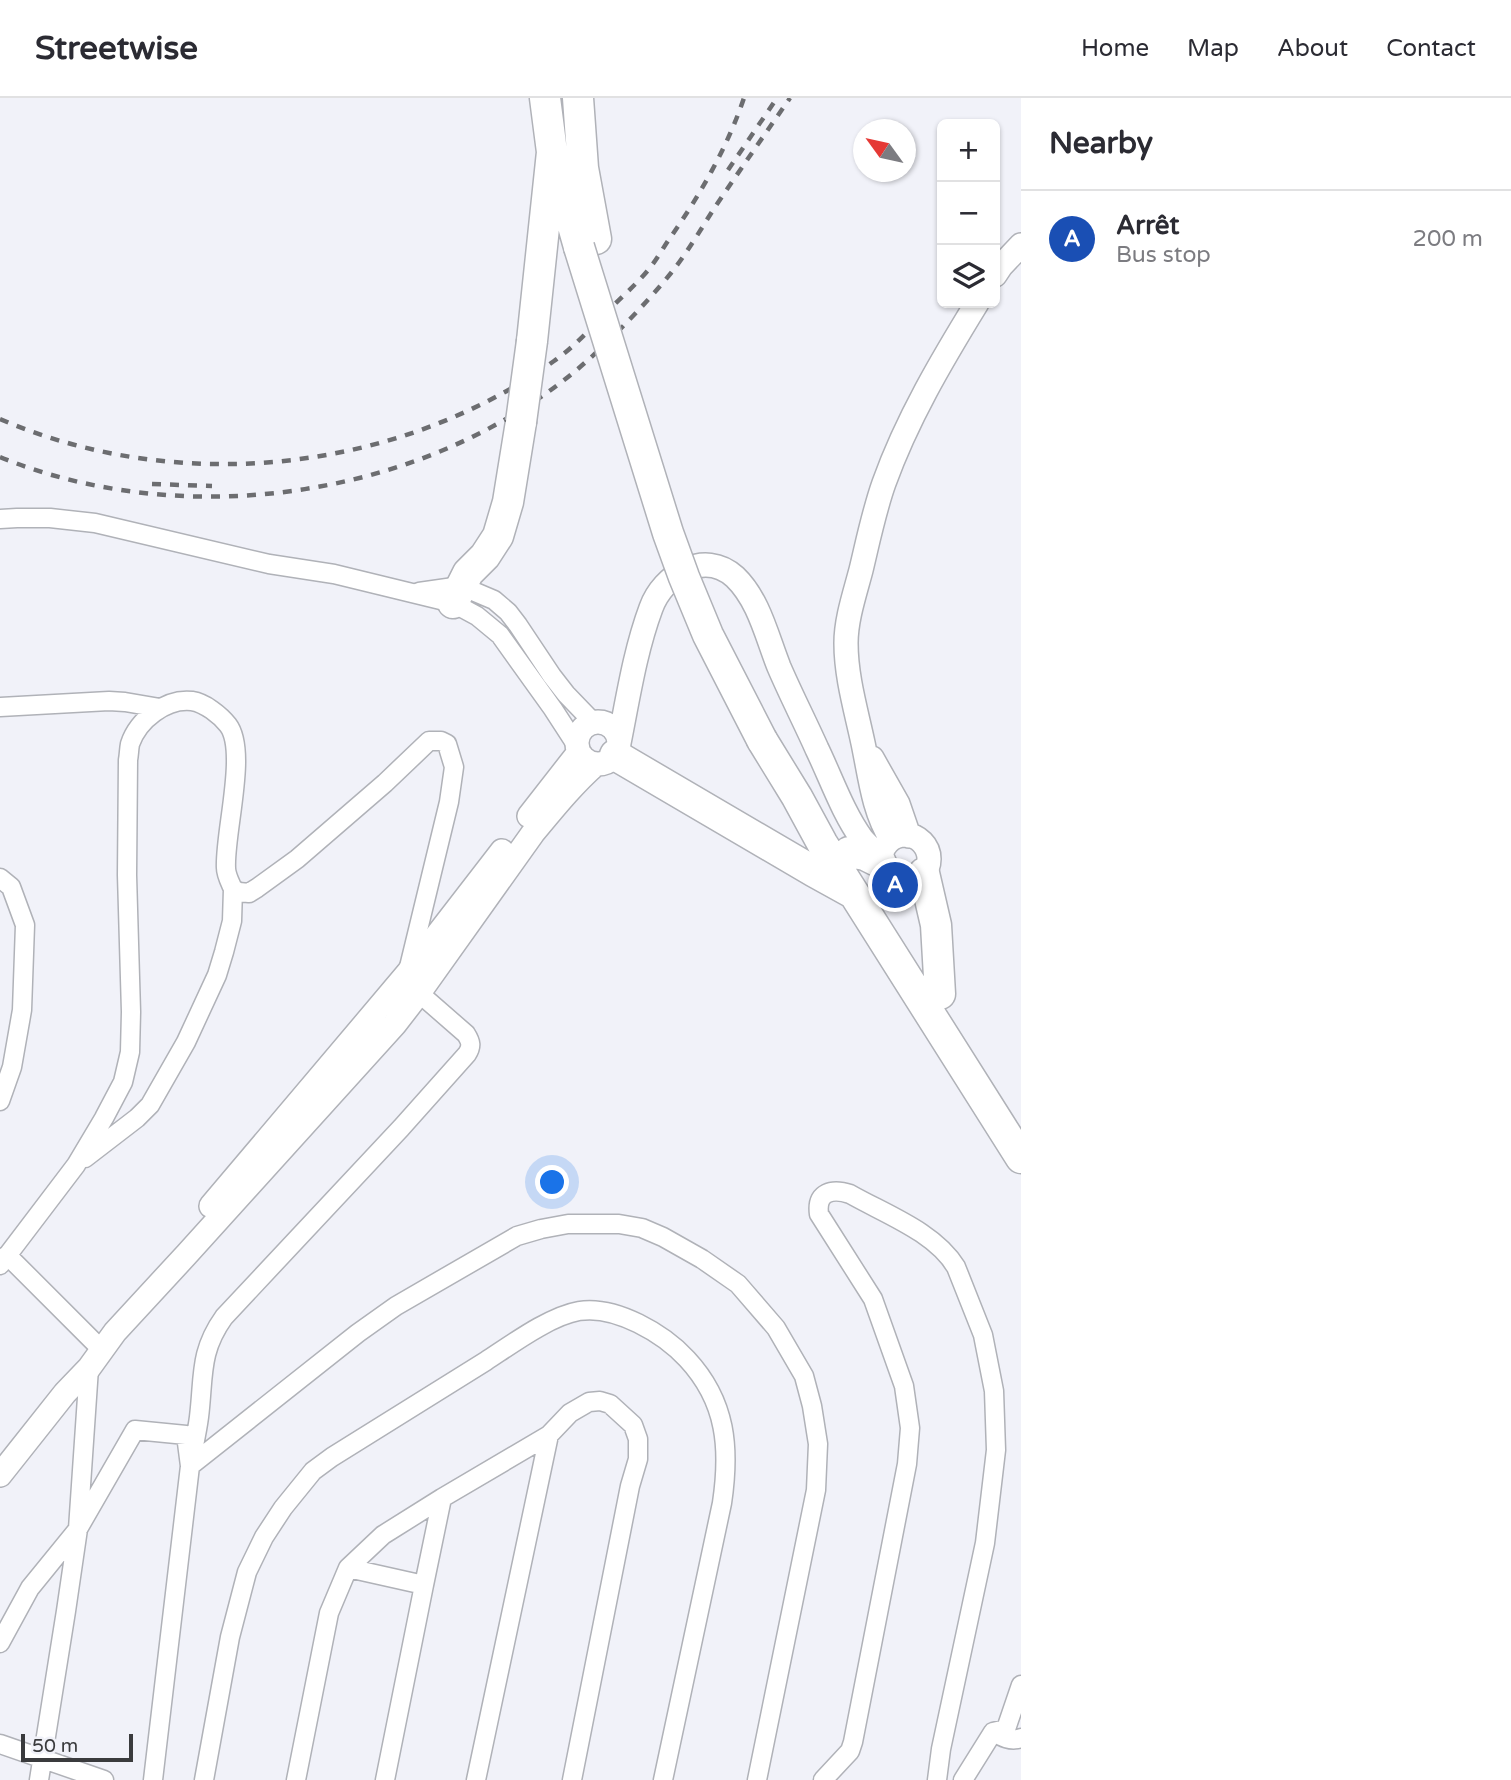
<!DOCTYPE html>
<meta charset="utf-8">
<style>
:root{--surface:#fff;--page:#f2f2f3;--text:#2b2b33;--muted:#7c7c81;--line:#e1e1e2;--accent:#7c3aed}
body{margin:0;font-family:"Varela Round",sans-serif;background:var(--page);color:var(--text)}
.controls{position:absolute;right:21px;top:21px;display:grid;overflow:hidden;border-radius:10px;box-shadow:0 2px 5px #0004}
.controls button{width:63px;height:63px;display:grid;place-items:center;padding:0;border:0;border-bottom:2px solid var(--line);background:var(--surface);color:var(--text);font:35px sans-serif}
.compass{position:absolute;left:853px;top:21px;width:63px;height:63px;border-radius:50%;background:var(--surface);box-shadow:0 2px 5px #0004;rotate:303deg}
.scale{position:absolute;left:21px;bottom:18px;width:112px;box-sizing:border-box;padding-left:7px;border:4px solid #3a3b3d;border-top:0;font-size:19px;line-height:24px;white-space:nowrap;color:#3a3b3d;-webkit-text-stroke:5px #f1f2f9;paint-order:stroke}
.you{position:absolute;left:553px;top:1085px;width:24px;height:24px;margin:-18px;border:5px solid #fff;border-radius:50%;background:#1a73e8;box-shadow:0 0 0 10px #1a73e833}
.badge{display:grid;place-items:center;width:46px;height:46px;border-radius:50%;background:var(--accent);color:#fff;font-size:23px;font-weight:700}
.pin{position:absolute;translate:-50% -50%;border:4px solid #fff;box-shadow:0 2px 7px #0006}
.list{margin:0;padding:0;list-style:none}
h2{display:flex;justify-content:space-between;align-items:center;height:91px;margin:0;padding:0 28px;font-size:30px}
h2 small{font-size:23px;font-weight:400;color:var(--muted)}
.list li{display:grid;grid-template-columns:46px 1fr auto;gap:21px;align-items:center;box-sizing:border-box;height:98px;padding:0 28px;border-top:2px solid var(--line)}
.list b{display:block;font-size:26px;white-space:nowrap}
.list p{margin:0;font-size:23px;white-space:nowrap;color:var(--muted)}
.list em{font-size:23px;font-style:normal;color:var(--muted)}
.icon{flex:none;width:38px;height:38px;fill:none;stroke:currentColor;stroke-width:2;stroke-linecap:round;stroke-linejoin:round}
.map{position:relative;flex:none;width:1021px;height:1682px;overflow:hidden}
header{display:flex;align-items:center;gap:42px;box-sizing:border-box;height:98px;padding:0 35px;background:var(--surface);border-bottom:2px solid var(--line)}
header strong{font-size:33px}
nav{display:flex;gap:38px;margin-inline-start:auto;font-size:24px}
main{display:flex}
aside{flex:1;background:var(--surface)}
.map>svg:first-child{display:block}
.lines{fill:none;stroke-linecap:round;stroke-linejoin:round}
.minor-casing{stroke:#b0b2b8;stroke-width:21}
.tertiary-casing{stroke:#b0b2b8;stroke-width:26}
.trunk-casing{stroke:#b0b2b8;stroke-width:33}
.minor{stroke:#fff;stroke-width:18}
.tertiary{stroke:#fff;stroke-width:23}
.trunk{stroke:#fff;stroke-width:30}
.rail{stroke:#6c6d70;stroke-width:4.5;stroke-dasharray:9 9;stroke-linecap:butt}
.trunk-bridge-casing{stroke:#b0b2b8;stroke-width:33;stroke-linecap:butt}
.trunk-bridge{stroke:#fff;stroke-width:30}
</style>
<header>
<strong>Streetwise</strong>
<nav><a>Home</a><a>Map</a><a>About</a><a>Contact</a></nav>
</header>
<main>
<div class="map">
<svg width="1021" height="1682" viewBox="0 0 1021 1682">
<rect width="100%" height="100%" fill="#f1f2f9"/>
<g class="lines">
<g class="minor-casing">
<path id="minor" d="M0,421l17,-1h33l45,5 174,41 65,10 119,29 24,13 23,19 53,74 24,37
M419,494l42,-6 33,14 14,12 10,13 34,51 14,18 27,28
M0,609l109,-6 16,1 35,6
M0,780l11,9 14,38 -3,85 -10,57 -12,34
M85,1060l52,-40 13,-13 36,-63 31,-67 7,-23 8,-31 1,-32
M7,1157l88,88
M0,1167l76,-100 28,-47 19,-36 7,-30 1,-40 -4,-137 1,-115c1,-5 1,-11 2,-16 8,-24 36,-46 62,-43 13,2 28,14 36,24 20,26 -4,109 -2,143 0,7 4,14 7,21l6,3 10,1 8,-5 40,-29 88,-76 44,-42h12l6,3 7,23 -5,35 -40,165
M348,1470l76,17 -39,195
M424,1487l18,-87
M0,1545l30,-55 48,-59 57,-99 51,5 4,31 168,-133 38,-27 121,-70 24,-7 27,-5h51l23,4 21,9 39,22 36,25 38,44 28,48 8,30 6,38 -2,46 -59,290
M993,1634c9,5 18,10 28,6
M0,1646l104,36
M39,1682l27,-169 12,-82 11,-161
M153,1682l37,-314c3,-17 7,-33 9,-49 5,-41 0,-65 25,-100l177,-189 66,-74c5,-8 4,-12 -1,-20l-47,-41
M204,1682l26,-143 17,-65 17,-35 19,-29 30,-37 19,-14c51,-32 103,-64 154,-96 26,-17 64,-45 93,-50 37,-6 85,23 108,48 40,43 43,90 35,144l-59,277
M296,1682l33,-167 19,-45 35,-33 59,-37 107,-63 21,-22 19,-11 11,-1 10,3 23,21 5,14v20l-8,27 -58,294
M476,1682l73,-345
M823,1682l27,-29 3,-9 54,-278 3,-36 -6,-42 -31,-87 -54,-85c-3,-22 13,-26 31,-20 35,20 85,38 106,73l27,68 11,56 2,59 -11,93 -44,206 -4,31
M963,1682l30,-48 13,-3 15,-44"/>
</g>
<g class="tertiary-casing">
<path id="tertiary" d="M995,177l6,-9 20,-21
M577 645a21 21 0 1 1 42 0a21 21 0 1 1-42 0Z
M619,645c9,-45 16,-92 32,-135 12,-33 53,-59 84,-31 24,23 32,60 44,90 12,28 26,55 38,82 14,29 26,64 45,90 6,7 13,13 19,19
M872,660l26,46 11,32
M529,718l50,-64
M881 761a24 24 0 1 1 48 0a24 24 0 1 1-48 0Z
M891,741c-18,-29 -21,-63 -28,-96 -7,-33 -17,-66 -17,-100 0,-24 9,-50 15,-73 7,-29 13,-59 23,-87 23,-64 58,-123 93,-180
M211,1108l196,-232 95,-123
M0,1377l65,-82 24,-25 26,-36 72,-78 208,-230 24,-31 114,-160c20,-24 40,-49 63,-69"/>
</g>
<g class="trunk-casing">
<path id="trunk" d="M545,0l7,54 27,95
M578,0l5,70 13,71
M532,243l20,-189
M453,505l15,-30 17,-17 13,-20 10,-34 13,-80
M762,642l35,57 25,46 199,315
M615,657l198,116 38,21
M849,754l16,3 16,8
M924,775l12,52 4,69"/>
</g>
<use href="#minor" class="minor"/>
<use href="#tertiary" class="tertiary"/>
<use href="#trunk" class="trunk"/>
<path class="rail" d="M728,72l49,-72
M0,321c178,77 396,54 554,-58 19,-13 35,-31 51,-47 14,-15 31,-29 44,-45 8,-10 14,-21 21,-31 30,-43 57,-90 74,-140
M0,359c193,79 446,38 599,-107 25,-24 50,-50 72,-77 16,-20 30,-44 44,-66 25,-37 50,-73 75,-109
M152,386l60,2"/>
<g class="trunk-bridge-casing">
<path id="trunk-bridge" d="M579,149l89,286 16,44 24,58 54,105
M521,324l11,-81"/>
</g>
<use href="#trunk-bridge" class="trunk-bridge"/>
</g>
</svg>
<div class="controls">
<button>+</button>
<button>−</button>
<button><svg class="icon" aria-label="layers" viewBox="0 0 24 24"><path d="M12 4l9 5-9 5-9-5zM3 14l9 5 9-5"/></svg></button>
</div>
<svg class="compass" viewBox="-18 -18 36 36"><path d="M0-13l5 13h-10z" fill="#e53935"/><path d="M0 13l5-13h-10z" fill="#7c7c81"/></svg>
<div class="scale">50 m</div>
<div class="you"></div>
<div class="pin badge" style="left:895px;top:787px;background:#1a4fb4">A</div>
</div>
<aside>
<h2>Nearby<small></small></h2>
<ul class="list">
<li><span class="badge" style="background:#1a4fb4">A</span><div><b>Arrêt</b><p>Bus stop</p></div><em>200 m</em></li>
</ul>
</aside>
</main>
